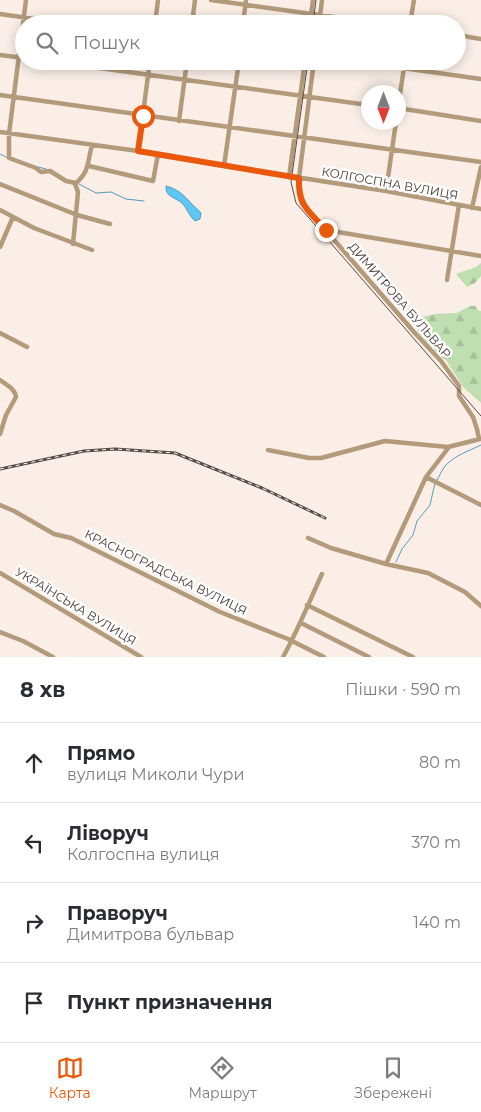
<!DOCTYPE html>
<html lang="uk">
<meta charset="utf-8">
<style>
:root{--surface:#fff;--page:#f2f2f3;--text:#2b2b33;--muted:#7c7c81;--line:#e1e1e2;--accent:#ea580c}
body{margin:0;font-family:Montserrat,sans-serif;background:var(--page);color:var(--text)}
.compass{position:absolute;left:361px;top:85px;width:45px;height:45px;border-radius:50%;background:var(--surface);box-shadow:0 2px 12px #0003;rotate:180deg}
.stop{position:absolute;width:15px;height:15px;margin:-11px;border:4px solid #ea580c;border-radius:50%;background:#fff}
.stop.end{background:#ea580c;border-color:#fff;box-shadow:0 1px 5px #0008}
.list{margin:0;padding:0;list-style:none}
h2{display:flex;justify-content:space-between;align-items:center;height:65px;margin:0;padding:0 20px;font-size:21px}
h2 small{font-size:16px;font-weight:400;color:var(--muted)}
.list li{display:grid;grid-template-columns:32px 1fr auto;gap:15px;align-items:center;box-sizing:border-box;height:80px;padding:0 20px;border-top:1px solid var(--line)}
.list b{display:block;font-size:19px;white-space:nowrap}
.list p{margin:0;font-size:16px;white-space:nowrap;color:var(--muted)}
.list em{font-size:16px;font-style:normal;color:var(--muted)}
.icon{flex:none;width:28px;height:28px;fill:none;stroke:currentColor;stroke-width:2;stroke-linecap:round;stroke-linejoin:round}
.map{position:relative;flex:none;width:481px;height:657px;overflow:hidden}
.search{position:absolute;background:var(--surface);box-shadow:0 2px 12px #0003;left:15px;right:15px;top:15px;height:55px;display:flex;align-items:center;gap:12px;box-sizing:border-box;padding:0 18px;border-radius:28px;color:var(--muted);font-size:19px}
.sheet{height:385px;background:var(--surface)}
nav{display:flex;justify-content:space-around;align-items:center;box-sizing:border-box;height:70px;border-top:1px solid var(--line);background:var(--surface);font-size:14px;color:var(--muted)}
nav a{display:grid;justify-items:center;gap:2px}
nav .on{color:var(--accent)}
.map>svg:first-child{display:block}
.forest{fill:url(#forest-firs)}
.water{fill:#5dc7f4;stroke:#569cba}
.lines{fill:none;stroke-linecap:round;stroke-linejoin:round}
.stream{stroke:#569cba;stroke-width:1}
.minor{stroke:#b29a7a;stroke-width:4.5}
.tram{stroke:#574b45;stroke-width:1}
.rail-casing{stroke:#574b45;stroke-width:3}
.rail{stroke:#fefefe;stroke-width:1;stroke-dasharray:4;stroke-linecap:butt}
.route{stroke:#ea580c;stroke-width:6}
.labels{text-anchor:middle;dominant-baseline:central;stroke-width:5;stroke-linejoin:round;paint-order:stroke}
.street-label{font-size:12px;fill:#453933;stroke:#fefefe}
</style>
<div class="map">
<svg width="481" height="657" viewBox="0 0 481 657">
<defs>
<pattern id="forest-firs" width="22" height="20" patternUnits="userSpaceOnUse" patternTransform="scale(1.25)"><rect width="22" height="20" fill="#bfdfb1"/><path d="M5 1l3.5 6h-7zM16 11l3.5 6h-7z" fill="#a6c099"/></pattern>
</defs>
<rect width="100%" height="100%" fill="#faeee7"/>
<path class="forest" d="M481,263v13l-6,7 -8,4 -11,-13 20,-7z
M470,306h5l4,5h2v92l-18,-16 -17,-27 -6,-4 -19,-20 -4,-7 -1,-11 20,-4 20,-1z"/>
<path class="water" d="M166,186c11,3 17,8 24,16 3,4 7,6 11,11l-1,6 -5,2c-6,-5 -8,-13 -13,-18 -7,-6 -17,-6 -16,-17z"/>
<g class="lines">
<path class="stream" d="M0,154l8,4
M38,167l8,2
M79,184l17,9 15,-1 15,7 18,2
M437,480c3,-5 5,-10 8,-14 10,-11 24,-15 36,-21
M396,562l6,-13 11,-14 4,-14 13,-16 5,-22"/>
<path class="minor" d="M26,0l-17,134v24l27,10 5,4 9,-1 16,10 10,2
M211,0l174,24
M0,14l70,10
M155,24l3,-24
M192,24l3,-24
M243,24l3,-24
M310,24l3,-24
M319,24l3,-24
M410,24l4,-24
M457,35l24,4
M0,55l24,3
M48,61l320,44
M314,61l-15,117v15l3,10 112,129 27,29 18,25v10l14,21 4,12 2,10
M353,61l128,18
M0,95l481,67
M398,107l7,-46
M398,108l83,13
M179,121l8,-60
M0,132l138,19 86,15 162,25 95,18
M138,151l12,-90
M89,166l64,15 5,-27
M224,166l15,-105
M289,177l16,-116
M0,184l77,31 33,9
M386,191l10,-69
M472,208l9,-41
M0,210l34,18 58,22
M326,230l155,26
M73,244l5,-52 -3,-8c15,-13 12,-21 17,-39
M0,247l13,-30
M447,280l12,-75
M0,333l27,14
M0,380c7,5 15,9 16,17l-10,18 -6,19
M449,447l-23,30 55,28
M268,450l41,8h12l64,-17 63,6 32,-8
M0,505l14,6 40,23 17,4 149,74 68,27 36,18
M308,538l23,10 55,16 42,9 37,19 16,14
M386,564l40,-87
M0,573l141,84
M307,605l106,52
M301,623l68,34
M0,632l23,9 30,16
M283,657c15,-27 26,-55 39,-83"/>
<path class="tram" d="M313,24l3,-24
M308,61l-17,121 5,21 185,213"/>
<g class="rail-casing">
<path id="rail" d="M0,469l84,-18 31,-2 60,4 87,35 63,30"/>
</g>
<use href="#rail" class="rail"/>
</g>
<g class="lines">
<path class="route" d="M143,116l-5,35 161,27c-1,28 9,32 27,52"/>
</g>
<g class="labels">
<g class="street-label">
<text transform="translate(390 183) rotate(10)">КОЛГОСПНА ВУЛИЦЯ</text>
<text transform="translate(400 300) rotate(49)">ДИМИТРОВА БУЛЬВАР</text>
<text transform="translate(166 572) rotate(26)">КРАСНОГРАДСЬКА ВУЛИЦЯ</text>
<text transform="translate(76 606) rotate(31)">УКРАЇНСЬКА ВУЛИЦЯ</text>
</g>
</g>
</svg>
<svg class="compass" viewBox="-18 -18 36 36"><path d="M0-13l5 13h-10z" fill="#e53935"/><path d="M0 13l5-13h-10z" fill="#7c7c81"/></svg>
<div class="stop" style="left:143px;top:116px"></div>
<div class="stop end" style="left:326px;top:230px"></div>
<div class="search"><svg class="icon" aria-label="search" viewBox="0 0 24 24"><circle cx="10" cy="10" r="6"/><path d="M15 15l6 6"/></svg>Пошук</div>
</div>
<section class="sheet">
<h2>8 хв<small>Пішки · 590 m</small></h2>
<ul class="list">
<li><svg class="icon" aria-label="ahead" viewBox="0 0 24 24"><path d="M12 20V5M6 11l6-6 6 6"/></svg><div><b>Прямо</b><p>вулиця Миколи Чури</p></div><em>80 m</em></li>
<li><svg class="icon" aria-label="left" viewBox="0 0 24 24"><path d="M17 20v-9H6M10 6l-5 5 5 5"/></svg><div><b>Ліворуч</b><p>Колгоспна вулиця</p></div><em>370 m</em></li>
<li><svg class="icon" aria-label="right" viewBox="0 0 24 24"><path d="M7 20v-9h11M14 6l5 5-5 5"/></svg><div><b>Праворуч</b><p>Димитрова бульвар</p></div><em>140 m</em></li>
<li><svg class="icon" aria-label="arrive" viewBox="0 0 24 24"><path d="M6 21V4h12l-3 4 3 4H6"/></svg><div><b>Пункт призначення</b></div></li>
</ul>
</section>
<nav>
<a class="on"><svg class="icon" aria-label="map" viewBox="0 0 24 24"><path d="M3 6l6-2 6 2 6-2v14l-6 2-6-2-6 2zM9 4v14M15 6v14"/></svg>Карта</a>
<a><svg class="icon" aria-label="directions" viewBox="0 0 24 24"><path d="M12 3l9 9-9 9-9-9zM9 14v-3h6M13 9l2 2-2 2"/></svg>Маршрут</a>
<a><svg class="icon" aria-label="saved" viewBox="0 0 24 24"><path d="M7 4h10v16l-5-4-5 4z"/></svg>Збережені</a>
</nav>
